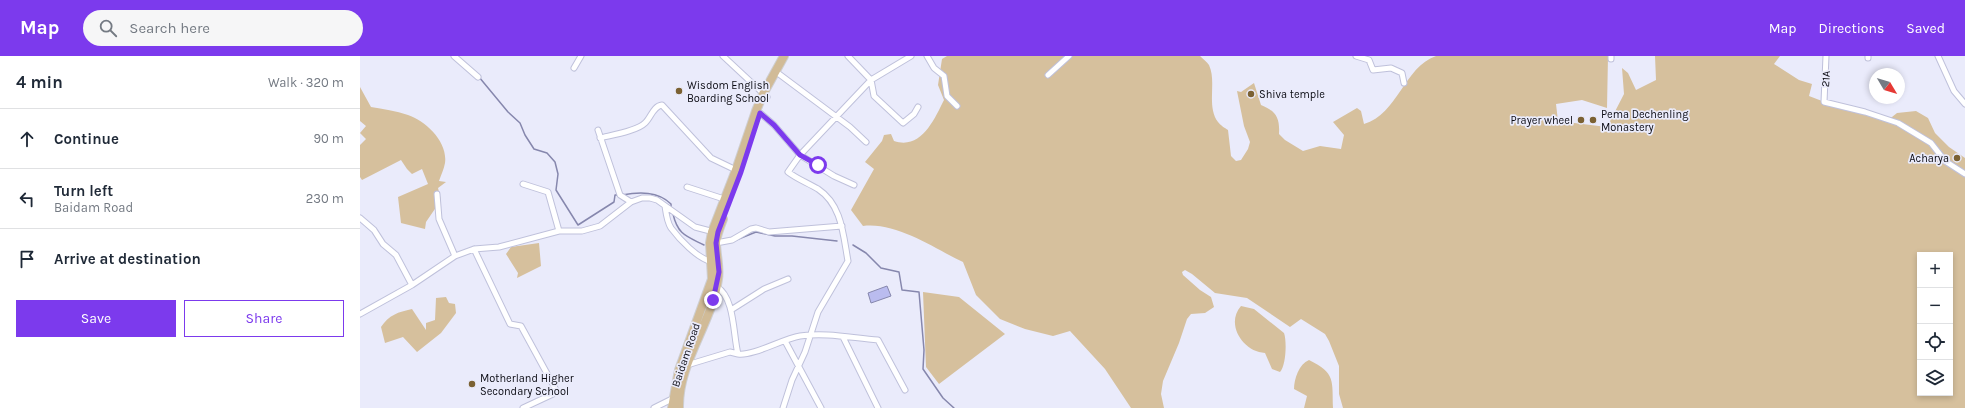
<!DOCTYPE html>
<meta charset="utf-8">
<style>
:root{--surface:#fff;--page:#f6f6f7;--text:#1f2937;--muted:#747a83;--line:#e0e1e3;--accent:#7c3aed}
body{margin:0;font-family:Karla,sans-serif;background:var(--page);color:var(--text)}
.controls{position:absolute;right:12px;bottom:12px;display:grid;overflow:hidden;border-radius:0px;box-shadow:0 2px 6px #0003}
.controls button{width:36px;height:36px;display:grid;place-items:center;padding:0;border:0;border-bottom:1px solid var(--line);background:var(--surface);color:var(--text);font:20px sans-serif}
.compass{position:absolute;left:1509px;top:12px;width:36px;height:36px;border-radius:50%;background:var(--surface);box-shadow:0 2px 6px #0003;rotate:128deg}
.stop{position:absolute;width:12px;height:12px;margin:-9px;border:3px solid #7c3aed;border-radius:50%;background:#fff}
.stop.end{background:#7c3aed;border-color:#fff;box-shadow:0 1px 4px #0008}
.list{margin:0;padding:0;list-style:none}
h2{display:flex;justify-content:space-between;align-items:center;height:52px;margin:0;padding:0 16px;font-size:17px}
h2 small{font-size:13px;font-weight:400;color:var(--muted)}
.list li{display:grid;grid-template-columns:26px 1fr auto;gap:12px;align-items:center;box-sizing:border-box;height:60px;padding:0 16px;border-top:1px solid var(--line)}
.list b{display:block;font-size:15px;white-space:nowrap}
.list p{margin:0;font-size:13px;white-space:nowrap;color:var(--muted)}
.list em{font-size:13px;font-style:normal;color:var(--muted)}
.actions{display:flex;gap:8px;padding:12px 16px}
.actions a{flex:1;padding:9px 0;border:1px solid var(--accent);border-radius:0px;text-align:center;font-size:14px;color:var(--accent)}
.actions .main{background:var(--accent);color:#fff}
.icon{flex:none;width:22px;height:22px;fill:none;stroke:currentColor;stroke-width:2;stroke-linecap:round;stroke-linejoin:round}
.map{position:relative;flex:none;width:1605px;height:352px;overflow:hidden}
header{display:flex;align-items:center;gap:24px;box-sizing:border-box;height:56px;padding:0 20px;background:var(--accent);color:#fff}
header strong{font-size:19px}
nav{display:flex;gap:22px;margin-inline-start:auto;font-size:14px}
.search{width:280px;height:36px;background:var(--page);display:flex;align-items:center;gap:10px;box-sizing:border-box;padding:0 14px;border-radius:22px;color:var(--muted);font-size:15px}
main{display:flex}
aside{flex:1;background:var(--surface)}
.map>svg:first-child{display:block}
.green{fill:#d6c09d;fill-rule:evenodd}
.water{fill:#babcef;stroke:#8687ad}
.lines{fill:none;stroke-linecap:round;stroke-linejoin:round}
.stream{stroke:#8687ad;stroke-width:1.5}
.minor-casing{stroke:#bfc1db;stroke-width:7}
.primary-casing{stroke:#ceced0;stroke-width:10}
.minor{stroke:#fff;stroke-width:5}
.primary{stroke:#d1bb97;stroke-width:8}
.route{stroke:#7c3aed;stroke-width:5}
.poi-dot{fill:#7b6133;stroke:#eaebfb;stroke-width:1.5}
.labels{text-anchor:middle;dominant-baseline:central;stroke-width:3.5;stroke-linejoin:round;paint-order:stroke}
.street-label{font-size:11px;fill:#0b0b13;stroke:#eaebfb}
.poi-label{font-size:11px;fill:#0b0b13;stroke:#eaebfb;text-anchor:start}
</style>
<header>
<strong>Map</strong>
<div class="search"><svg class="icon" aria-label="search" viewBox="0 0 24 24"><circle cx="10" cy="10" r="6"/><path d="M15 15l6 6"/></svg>Search here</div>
<nav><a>Map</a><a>Directions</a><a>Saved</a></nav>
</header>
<main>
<aside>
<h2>4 min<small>Walk · 320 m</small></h2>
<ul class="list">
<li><svg class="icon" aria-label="ahead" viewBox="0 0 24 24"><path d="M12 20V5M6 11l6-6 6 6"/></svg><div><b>Continue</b></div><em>90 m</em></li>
<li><svg class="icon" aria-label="left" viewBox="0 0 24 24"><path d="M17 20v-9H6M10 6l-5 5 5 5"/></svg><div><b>Turn left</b><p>Baidam Road</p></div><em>230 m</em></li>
<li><svg class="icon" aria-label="arrive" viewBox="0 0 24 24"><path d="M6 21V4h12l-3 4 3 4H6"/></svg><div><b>Arrive at destination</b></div></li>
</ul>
<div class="actions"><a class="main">Save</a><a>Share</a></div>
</aside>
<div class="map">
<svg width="1605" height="352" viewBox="0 0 1605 352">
<rect width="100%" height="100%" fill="#eaebfb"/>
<path class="green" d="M587,0h253c3,3 7,6 9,9 8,17 -3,41 9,57 2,3 7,6 10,8l3,26 5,5 5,-1 7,-11 2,-7 -6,-16 -7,-35 4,1 13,-9 7,22c15,6 19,13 18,29l6,6 18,11 17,-5 21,3 3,-14 -11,-13 24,-14 4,3 3,13c34,-10 40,-57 72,-68h172l-1,52 -25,-8 -26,4 2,17 49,6 17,-33 -2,-26 6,5 8,17 20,-10 -1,-24h125l-6,8 25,16 13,4 -3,12 39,15 20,1 13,7 11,-2 5,-4 19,-2 12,7 7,15 14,14 16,11v250h-622l-4,-14v-28l-10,-25 -4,-7 -24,-15 -11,8 -43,-29 -32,-5 -23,-19 -7,-4 -3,2 1,3 17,15 11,7 3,10 -9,6 -14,1 -4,5 -8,24 -16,38 -2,13 3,14h-33l-26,-39 -35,-38 -17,5 -28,-7 -25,-10 -24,-24 -13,-33c-30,-14 -66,-40 -100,-36l-12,-16 23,-41 -9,-7 17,-21 2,-6 7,-1 3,7c27,9 40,-21 50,-41l-6,-15 4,-26zM1560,199h30v138h-30z
M0,31l11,20c12,2 25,4 37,8 18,6 40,27 37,48 -1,6 -4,12 -6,18l7,1 -8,6 3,12 -15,22 -1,7 -24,-6 -3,-26 30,-13 -6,-15 -10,5 -5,-5 -6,-9 -39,20 -2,-3v-32l6,-6 -6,-6 6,-7 -6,-5z
M179,187l2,23 -24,12 1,-5 -12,-19 5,-7z
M563,236l36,5 46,37 -66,50 -13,-17z
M86,241l3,6 6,1 1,9 -15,20 -24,19 -14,-15 -18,6 -4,-16c8,-12 17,-15 31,-18l14,21v-7l9,-3 1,-22z
M881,250l13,3 30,24c3,8 2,33 -4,39l-8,-3 -7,-16c-22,-1 -40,-29 -24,-47z
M949,304c27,13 23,21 24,48h-29l3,-12 -13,-7c0,-10 5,-25 15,-29z"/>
<path class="water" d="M527,230l4,10 -20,7 -3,-10z"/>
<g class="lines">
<path class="stream" d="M119,21l29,35 12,11 5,12 9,14 13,4 8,9 3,12 -2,16 22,35 36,-23 1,-7h3
M262,139c17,-3 36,-4 49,9v3
M313,158c5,21 13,22 31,31
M376,184l20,-8 19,4h17l45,5
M493,189l13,8 15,15 18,4 3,18 17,2 5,58 -1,19 20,29 11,10"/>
<g class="minor-casing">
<path id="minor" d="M94,0l24,21
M363,0l44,41
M488,0l23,24 3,16 29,27 11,-9 4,-7
M567,0l7,12 10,8 3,20 10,10
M996,0l13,4 4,10 18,-2 11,5 2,10
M1466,0l-2,46 41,10 33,11 33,20 14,18 20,13
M1508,0v2
M1578,0l16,35 11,13
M1251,3v-3
M214,12l7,-12
M419,18l71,53 16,15
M688,19l21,-19
M400,57l14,12 26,30 -12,17c9,7 20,11 30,17 24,16 25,45 30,72l-30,51 -13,40 -13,28 -9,28
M238,74l22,65 11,7
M240,82c12,-3 37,-7 45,-15 6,-5 8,-17 17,-18l49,53 25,12
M163,128l25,8 11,39
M494,129l-20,-9 -34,-21 71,-75 40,-24
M327,131l37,12
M77,138l2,25 16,37
M305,150c1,7 2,16 6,22 9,12 26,30 41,34
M0,162l14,12 9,14 13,11 16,30
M356,187l16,-3 19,-11 5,-1 13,4 73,-6
M114,193l36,75 11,2 35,64 -3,4 -30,14
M371,254l33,-21 24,-10
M0,258l52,-29 43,-29 19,-7 25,-2 60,-16h23l18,-5 31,-24 11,-4h8l7,2 38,27 19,5
M483,281l35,71
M425,285l36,67
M378,298c16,2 44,-15 62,-18 26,-4 52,2 78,4l27,50
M327,309l43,-13 8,2c-5,-19 -3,-56 -21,-67
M294,352l18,-9"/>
</g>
<g class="primary-casing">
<path id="primary" d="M312,352l7,-38 33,-91 -2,-36 2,-11 24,-62 20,-59 7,-17 21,-38
M319,352c-1,-46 33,-84 39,-129 2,-12 -2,-24 -2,-37 1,-8 4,-15 7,-23"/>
</g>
<use href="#minor" class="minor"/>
<use href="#primary" class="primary"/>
</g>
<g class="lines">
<path class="route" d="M353,244l6,-28 -3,-29 2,-11 23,-60 19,-59 14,12 26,30 18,10"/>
</g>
<g class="poi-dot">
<circle cx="319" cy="35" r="4"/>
<circle cx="891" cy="38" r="4"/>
<circle cx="1221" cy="64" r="4"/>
<circle cx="1233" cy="64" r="4"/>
<circle cx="1597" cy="102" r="4"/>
<circle cx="112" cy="328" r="4"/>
</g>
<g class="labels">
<g class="street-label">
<text transform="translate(1466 23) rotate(-87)">21A</text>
<text transform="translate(326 299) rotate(-71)">Baidam Road</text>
</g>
<g class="poi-label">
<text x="327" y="29">Wisdom English<tspan x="327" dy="13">Boarding School</tspan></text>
<text x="899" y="38">Shiva temple</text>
<text x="1241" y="58">Pema Dechenling<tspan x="1241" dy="13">Monastery</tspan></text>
<text x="1213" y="64" text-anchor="end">Prayer wheel</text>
<text x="1589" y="102" text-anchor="end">Acharya</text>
<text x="120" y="322">Motherland Higher<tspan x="120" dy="13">Secondary School</tspan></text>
</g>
</g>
</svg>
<div class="controls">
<button>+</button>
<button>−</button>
<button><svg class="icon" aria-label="locate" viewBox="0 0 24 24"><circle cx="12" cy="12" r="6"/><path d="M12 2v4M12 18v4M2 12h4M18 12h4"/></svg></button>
<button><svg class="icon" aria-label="layers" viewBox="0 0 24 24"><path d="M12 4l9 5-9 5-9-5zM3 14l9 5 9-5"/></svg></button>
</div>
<svg class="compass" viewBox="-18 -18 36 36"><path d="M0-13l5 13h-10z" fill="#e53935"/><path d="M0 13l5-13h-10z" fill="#747a83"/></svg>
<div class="stop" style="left:458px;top:109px"></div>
<div class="stop end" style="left:353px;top:244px"></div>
</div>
</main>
